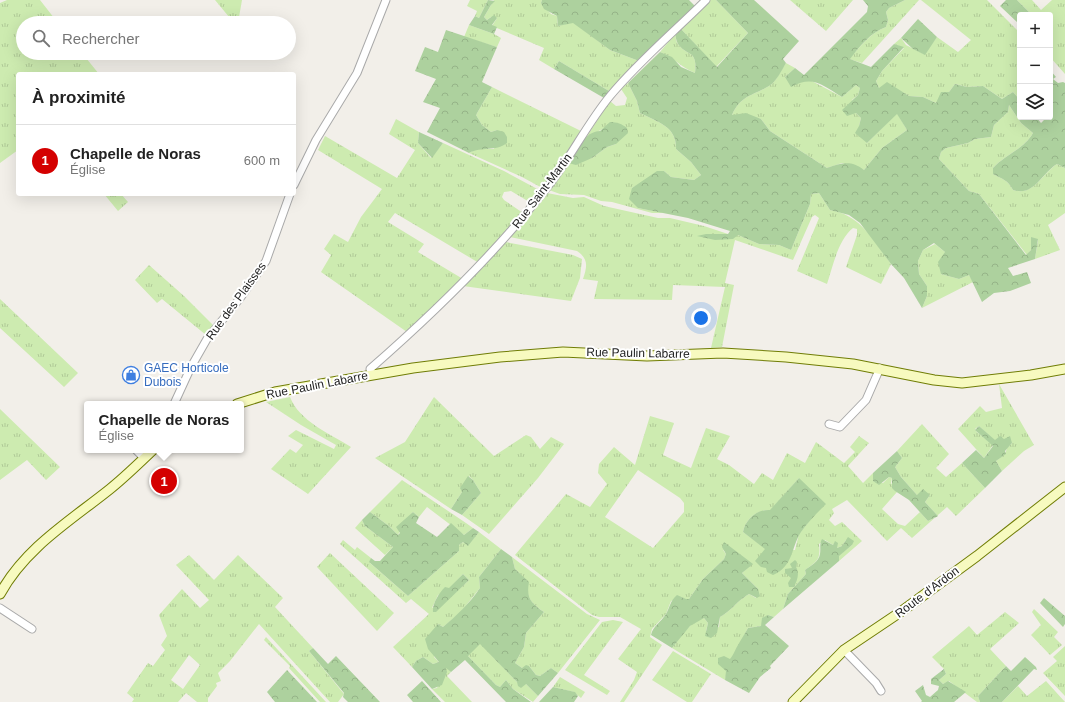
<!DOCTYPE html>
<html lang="fr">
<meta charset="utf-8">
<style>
:root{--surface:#fff;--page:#f6f6f6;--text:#222;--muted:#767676;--line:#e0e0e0;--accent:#d40000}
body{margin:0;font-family:Helvetica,sans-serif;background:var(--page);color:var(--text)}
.controls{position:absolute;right:12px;top:12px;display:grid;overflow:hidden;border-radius:4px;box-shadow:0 4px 16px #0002}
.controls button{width:36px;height:36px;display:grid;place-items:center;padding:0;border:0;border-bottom:1px solid var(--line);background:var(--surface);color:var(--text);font:20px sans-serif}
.you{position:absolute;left:701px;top:318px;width:14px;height:14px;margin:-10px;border:3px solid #fff;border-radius:50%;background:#1a73e8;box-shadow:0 0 0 6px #1a73e833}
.badge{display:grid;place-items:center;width:26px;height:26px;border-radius:50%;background:var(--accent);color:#fff;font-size:13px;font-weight:700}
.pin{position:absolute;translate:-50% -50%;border:2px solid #fff;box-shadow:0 1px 4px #0006}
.popup{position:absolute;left:84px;top:401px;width:160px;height:52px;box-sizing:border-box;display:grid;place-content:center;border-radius:4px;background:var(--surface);filter:drop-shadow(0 1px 3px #0005);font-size:13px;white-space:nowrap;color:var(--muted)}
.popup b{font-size:15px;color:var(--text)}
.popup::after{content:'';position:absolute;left:50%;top:100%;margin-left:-8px;border:8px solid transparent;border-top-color:var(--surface)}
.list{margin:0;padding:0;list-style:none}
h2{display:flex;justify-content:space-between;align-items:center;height:52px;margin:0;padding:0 16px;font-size:17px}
h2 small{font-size:13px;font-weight:400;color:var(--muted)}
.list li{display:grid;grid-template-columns:26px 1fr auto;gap:12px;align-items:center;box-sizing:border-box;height:72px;padding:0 16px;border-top:1px solid var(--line)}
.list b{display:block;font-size:15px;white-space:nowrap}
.list p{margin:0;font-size:13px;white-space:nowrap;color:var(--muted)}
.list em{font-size:13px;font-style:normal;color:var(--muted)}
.icon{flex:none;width:22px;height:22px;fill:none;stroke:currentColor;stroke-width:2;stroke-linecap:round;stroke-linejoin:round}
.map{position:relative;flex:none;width:1065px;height:702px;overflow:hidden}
.search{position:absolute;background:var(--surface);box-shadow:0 4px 16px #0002;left:16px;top:16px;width:280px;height:44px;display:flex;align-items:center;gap:10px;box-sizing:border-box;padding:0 14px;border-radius:22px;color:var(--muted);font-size:15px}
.panel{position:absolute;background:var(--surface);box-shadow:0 4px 16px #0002;left:16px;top:72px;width:280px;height:124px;border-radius:4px}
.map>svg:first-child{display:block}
.grass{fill:url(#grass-tufts);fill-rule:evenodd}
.forest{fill:url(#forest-crowns)}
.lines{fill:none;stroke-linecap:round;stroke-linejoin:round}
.street-casing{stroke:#a9a9a9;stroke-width:9}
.secondary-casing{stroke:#707d05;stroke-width:11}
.street{stroke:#fff;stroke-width:7}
.secondary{stroke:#f7fabf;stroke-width:9}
.labels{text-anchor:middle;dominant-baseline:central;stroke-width:4;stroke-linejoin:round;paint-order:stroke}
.street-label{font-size:12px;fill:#222;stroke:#fff}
.shop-label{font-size:12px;fill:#366cbe;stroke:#fff;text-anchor:start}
</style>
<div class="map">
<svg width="1065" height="702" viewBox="0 0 1065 702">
<defs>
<pattern id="grass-tufts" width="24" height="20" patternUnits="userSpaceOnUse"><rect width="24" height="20" fill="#cdebb0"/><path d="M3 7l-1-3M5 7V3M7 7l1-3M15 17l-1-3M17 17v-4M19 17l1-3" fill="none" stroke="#b0c997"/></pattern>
<pattern id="forest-crowns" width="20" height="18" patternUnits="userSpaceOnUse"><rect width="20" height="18" fill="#add19e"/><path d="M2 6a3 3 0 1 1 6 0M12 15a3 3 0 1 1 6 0" fill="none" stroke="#95b388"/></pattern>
</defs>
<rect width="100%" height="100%" fill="#f2efe9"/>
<path class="grass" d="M7,0h33l18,23h-35v30h59l17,21h-81v76l-18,13v-160z
M215,0h27l-4,23h-4z
M470,0h18l-9,18 -4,-2 2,-5 -10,-5z
M494,0h48l-1,3 10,11 6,2 1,10 15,-4 37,28 29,11 -30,30 -50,-30 -5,8 -15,-9 5,-12 -52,-22 5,-8 -6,-1 -4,3 -3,-3z
M710,0h6l32,33 -32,34 -35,-38z
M790,0h63l-27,31z
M905,0h14l-57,63 -13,-4c11,-12 21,-26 37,-32l2,-7 -2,-8 3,-4z
M921,0h66l33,33v67l-7,-8 -11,7 -19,-13 -16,1 -12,-3 -6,8 -13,11 -13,-6 -14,-1 -7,-4 -23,-4 -3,-7 6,-10 22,-23 -10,-4 7,-6 5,7 18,9 13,-17 21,15 13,-12z
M1017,0h15l9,10 11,-10h13v74l-15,-17v-42h-18z
M469,25l25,9 7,4 -4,9 -33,-10z
M675,34c1,3 1,8 3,10 9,13 20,5 17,29 -15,-6 -20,-15 -35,-21z
M786,63l9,5 -10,9 17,4 8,-1 32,17 14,-12 4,3 -2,7 -6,5 4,13 5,5 -2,8 8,17 30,-30 10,17 -25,18 -18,22 -22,-7 -15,5 -57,-37 -9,-12 -29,-4c9,-20 21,-19 37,-29 7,-4 12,-16 17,-23z
M628,83l9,18 3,12c17,9 37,13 36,36l15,13 10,13 -7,5 -23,-3 -7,-6 -32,17 6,20 28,5h-14l-40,-11 -11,-1 -17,-6 -24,-1 -11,-4 19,-27 24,-5 15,-11 9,-3 -12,-16 -19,11 25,-38 6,5 9,-1 2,-7 -6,-9z
M492,87l89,44 -37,58 -22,-12 -53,-24 7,-4h18l3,-19 -6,2 -9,-7 -6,-10z
M1009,105l12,18 12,10c-9,16 -28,22 -40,35v6c9,5 15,6 20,16 20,7 30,-17 44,-26l8,4v45l-17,12 12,25 -25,9 3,-19 -7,-2v12l-4,5 -48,-61 -10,-3 -30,-32 2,-7 5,-4 22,-5 7,-4 16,-2 3,-12 14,-13z
M396,119l23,13 -1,11 13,15 12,-15 61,28 37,20 -10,12 -20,-12 -7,1 -2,5 2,3 19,13 -44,50 -84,-50 -7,9 36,22 -6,8 45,27 -56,53 -86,-60 10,-17 -7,-6 10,-15 14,8 13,-25 21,-28 -64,-39 7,-14 72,42 18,-28 -26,-16z
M547,193l26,5 11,-1 20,9 54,12h12l34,8 24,8h-22l32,1 21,9 20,1 12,5 19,-46 1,-10 8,-1 11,17c31,5 44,31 61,54l-10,20 -35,-17 11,-32v-6l-4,-1c-15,12 -20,38 -26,56l-30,-13 22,-53 -4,-3 -3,2 -19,43 -58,-20 -10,43 9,2 -12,62 -11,1 14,-61 -52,-2 -1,15 -78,-1 4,-18 -15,-2c4,-12 6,-20 -6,-28l-67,-14z
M104,194h17l7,8 -10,9z
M506,242l67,13 9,4 -2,19 -9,23 -108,-15z
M935,244l10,8 -4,22 18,5 10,-4 4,7 -51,26 5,-12v-10l-8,-12 -1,-13 5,-11z
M149,265l35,31 29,29 -7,10 -44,-36 -5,4 -22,-23z
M0,299l78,74 -14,14 -64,-59z
M999,384l35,61 -10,6 -22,20 -6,-10 9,-7 2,-6 5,-5 -8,-4 -9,2 -16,-15 -4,3 2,3 16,13 -9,13 -26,-29 22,-23 6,6 16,-4z
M290,397c9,24 40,37 61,50l-43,47 -37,-25 19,-20 6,4 7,-8 -15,-9 8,-6 38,19 2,-4 -35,-20 -35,-23z
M434,397l60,59 32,-21 5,2 9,12 11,-12 13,7 -26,34 -49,56 -27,-19 19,-22 -8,-13 -4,-4 -7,16 -11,17 -76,-51 30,-16z
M0,409l60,58 -14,13 -19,-20 -27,20z
M650,416l24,7 -11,32 28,13 15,-40 24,8 -13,23 12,6 25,19 8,-11 11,7 14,-27 18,10 11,-21 28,21 11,-11 -5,-5 9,-11 10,7 -21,23 15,17 10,-10v8l10,2 6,-6 3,1 -1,5 6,9 -15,17 16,15 7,2 15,-14 8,9 10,-5 -13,-14 5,-7h-13l-16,-18 -6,-10 7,-9 -5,-7 25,-27 27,30 -13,14 10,9 16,-14 23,25 -29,28 -9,-9 -35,31 -11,-10 -14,13 -40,-41 -15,9 2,4 -5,7 6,6 7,-4 20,19 -23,20 -1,-5 14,-11 -6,-5 -4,6 -5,2 -2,-6 -2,3 -8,-5 -6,4c2,16 -2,17 -14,26l1,4 -18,20 -5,15 -9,8 -6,-2 -7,11 -13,2c-9,18 -19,32 -23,52l-53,-32c10,-12 17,-26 32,-30l4,5 -2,8 13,-4 1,-10c11,-6 18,-17 29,-23l7,4 2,-9 -16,-16 10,-9 -29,-14 3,4 -2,5 -21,20 -14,20 -3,1 -5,-3 -10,4 -5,13 -14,15 -2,8 12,8 -38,57h-4l14,-22 3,-8 -19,-13 23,-30 -21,-12h-21l-7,-2 -77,-60 51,-61 24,13 17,-23 -9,-11 1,-9 15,-17 21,18zM638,470l42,28 4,5v9l-31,36 -48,-31zM799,478l11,42 -11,14 -4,16 -29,-1 -23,-17c2,-12 14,-24 27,-21z
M402,480l64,43 7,5 -9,7 -37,-28 -8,10 -6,-5 -8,9 -7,14 -9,-9 -19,-14z
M362,520l3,6 28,21 -8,8 -30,-27z
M479,532l22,17 -22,28 1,11 -20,25 -17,14 -5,-3 -4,33 5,5 -6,2 -10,-7 -7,4 -4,6 -19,-20 36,-33 -18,-15 -5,4 -66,-59 3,-4 12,10 2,-3 14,11 -1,5 38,33 51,-45v-6l4,-3 5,3zM463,574l6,6 -14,13 -23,15 6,-13 11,-6z
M330,553l64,60 -17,18 -60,-64z
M189,555l25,25 24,-25 45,43 -8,9 38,41 -4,3 35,43 -6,8h-8l-71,-78 -29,37 -12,12 3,8 -5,2 1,3 -9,12v4h-11l-11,-9 -8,9h-46l2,-3 -7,-6 21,-30 5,3 12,-16 -4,-5 6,-9 -8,-21 23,-26 18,19 9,-8 -33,-35zM189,655l11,10 -17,24 -12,-9z
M512,557l75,57 13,6 -42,53 -7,-5 -11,8 -4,-1 -7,-9 -7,2 -7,-5 9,-16 2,-14 18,-21c-13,-9 -18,-14 -16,-30l-13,-13z
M1034,609l24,23 -4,5 8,8 -12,10 -19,-20 10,-10 -9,-13z
M1005,612l14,11 -29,26 16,17 -28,30 2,6h-3l-28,-21 -6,3 -4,-4 7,-6 -2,-5 -12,-12 37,-31 8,9z
M613,620l10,2 -39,53 26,16 -3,4 -42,-25 37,-48z
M266,637l60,65h-6l-31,-34 1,-2 -26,-26z
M480,643l37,39 9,2 12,12 -5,6 -20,-13 -7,-9 -6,7 -4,-2 -29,-30z
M1065,646v50l-22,-23 14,-12 -4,-4z
M673,651l38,23 -19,28h-5l-35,-22z
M446,667l5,5 -4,4 25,26h-27l-13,-13 5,-1z
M560,677l25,15 -4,6 -7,-6 -21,-5z
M1046,681l19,21h-63l16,-16 9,10z"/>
<path class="forest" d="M488,0l7,1 -4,4 -7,12 3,3 7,-5 3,3 -5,7 5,2 -3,7 -25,-9 6,-9 4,2z
M542,0h147l6,6 -56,55 -29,-11 -37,-27 -15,3 -1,-10 -13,-7 -3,-6z
M716,0h38l45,41 -16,18 3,4c-4,7 -10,19 -17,23 -16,10 -28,9 -37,29l14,-2 15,6 9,12 57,37c15,-5 24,-8 37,2l18,-22 25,-18 -10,-16 -30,29 -12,-10 4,-7 2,-8 -5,-5 -9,3 -5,-6 16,-15 2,-7 -4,-3 -14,12c-20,-12 -29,-22 -51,-10l-6,-10 10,-9 9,7 63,-63 1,-6 -5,-6h42l-16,8 -3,4 2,8 -2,7c-16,6 -26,19 -36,32l21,8 23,-23 10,3 -22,24 -6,10 3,7 8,-6 22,14 14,1 13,6 5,-11h8l6,-8 12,3 16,-1 19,13 11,-7 7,8v17h16l5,6 3,-3v-3h6v-47l6,7 -3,2 5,4 5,-1 2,1v85l-8,-4c-15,9 -23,33 -44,26 -5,-10 -11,-11 -20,-16v-6c12,-13 31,-19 40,-35l-12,-10 -12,-18 -1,7 -14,13 -3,12 -16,2 -7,4 -22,5 -5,4 -2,7 30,32 10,3 47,61 5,-5v-13l7,2 -3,20 -27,9 5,8 14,-4 4,11 -21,8 -16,2 -12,9 -13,-27 -10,4 -18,-5 -3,-12 7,-10 -11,-9 -11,7 -5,11 1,13 8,12v10l-5,12 -18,-30 -13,-14 -31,-41 -11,-8 -19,-5 -11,-17 -8,1 -1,10 -19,46 -12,-5 -20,-1 -21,-9 -5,4 -18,1 -18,-4 9,-2h22l2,-3 -42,-13 -50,-10 -9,-9 3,-11 25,-17h7l7,6 23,3 7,-5 -10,-13 -15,-13c1,-23 -19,-27 -36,-36l-3,-12 -9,-18 32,-31 12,5 9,10 14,6c3,-24 -8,-16 -17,-29 -2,-3 -2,-7 -3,-10l6,-5 36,38 31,-34z
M1006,0h11l15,15h-12v10l-20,-19z
M918,19l19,18 -12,18 -12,-6 -12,-11z
M446,30l51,17 -15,35 10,5 -16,28 6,10 9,7 6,-2 7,2 3,5v6c-12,9 -25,3 -38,10l-42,-21 13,-24 -17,-6 13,-23 -21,-8 10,-24 13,5z
M559,61l50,30 -5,7 -50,-29z
M610,122c7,0 12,2 17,6l1,5 -12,11 -9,3 -15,11 -16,7 -8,-2c8,-12 17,-32 32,-32z
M419,132l24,11 -11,15 -14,-15z
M979,426l16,14 5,-4 4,3 6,-3 2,7 -7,8 1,3 -10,7 6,10 -17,17 -23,-25 14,-13 8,8 9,-12 -18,-16z
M897,451l5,7 -7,9 6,10 16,18 6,-6 7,6 -5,7 13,14 -10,5 -19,-21 -14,-9 -3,-3v-10l-3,-1 -10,8 -6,-4v-8z
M468,476l5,4 8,13 -19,22 -11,-6 11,-17 -2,-4z
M799,478l27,26c-9,9 -18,18 -25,28 -10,15 -7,34 -28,43l-6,-3 -1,-4 -5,-1 -6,-6 10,-12 -22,-17c2,-12 14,-23 27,-22z
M370,512l19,14 9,9 2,-2 -4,-6 17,-15 6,5 -3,6 21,14 14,-14 13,12 9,-7 6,4 -11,14 -5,-4 -4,3v6l-51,45 -39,-34 2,-4 4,3h5l13,-14 -28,-21 -3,-6z
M848,537l6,4 -2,4 -13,11v5l-56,48 5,-15 18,-20 -1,-4c5,-4 14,-8 15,-16 1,-7 -1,-9 2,-15l11,6 2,-4 3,2 -1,5 5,-2z
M724,542l29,22 -11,9 16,16 2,7 -3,2 -8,-4c-11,6 -18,17 -29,23l-3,16 -6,5 -6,-2 3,-13 -4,-5 -14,8 -18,22 -21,-13c2,-9 10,-13 15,-21 4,-7 4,-13 11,-19l9,4h3l14,-20 21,-20 2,-5 -4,-7z
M501,549l11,8 3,12 14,13c-3,16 2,21 15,30l-18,21 -2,14 -9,16 7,5 4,-3 3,1 7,9 4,1 11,-8 7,5 -20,23 -12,-12 -5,4 -3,-2 -1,-4 -37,-38 -12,12 28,29 4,2 6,-7 7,9 18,13h-25l-41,-42 -14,12 -5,-4 1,4 -5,13 -10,4 -20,-22 4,-6 7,-4 10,7 6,-2 -11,-13 -3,-10 13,-15 5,3c13,-11 27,-24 37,-39l-1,-11z
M795,560l2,2 -1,5c4,7 1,13 -2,20h-5l-1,-4 3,-5 -6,-5v-4l7,-1 -2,-4z
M463,574l6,6 -33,32h-3c-1,-8 6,-19 12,-25l4,1z
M1044,598l21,18v8l-2,3 -23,-24z
M768,615l6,2 -9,8 24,21 -19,20 1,2 -11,9 -11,16 -24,-13 1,-9 -8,-7v-6l6,-2 6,3c4,-5 5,-9 8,-14 3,-6 7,-11 10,-17l13,-2 1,-8z
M313,648l15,16 8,-8 44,46h-32l-5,-5 1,-4 -35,-42z
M1025,657l11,10 1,3 -3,-1 -32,33h-22l-2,-6 28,-30 5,5z
M944,669l2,5 -7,6 4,4 5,-3 18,11 -12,10h-33l1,-1 -7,-10 8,-6 3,10 4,2 8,-7 1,-4 -8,-2v-5z
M287,670l30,32h-42l-8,-10z
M422,681l19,21h-28l-6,-7z
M553,687l22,5 3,4 -4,6h-35z"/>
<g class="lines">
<g class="street-casing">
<path id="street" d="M294,185l22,-45 41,-67 29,-73
M371,375l-1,-6c63,-55 123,-113 175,-179 24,-29 41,-65 65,-94 29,-35 64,-64 96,-96
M174,404l17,-37 16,-28 34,-42 25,-36 24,-67
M829,424l11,3 26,-27 14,-32
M136,450l8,8
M0,608l32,21
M844,650l32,33 5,8"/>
</g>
<g class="secondary-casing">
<path id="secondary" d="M237,404l38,-12 138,-24 87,-11 63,-5 84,4 76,-3 63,4 67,7 81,16 28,3 69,-8 34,-6
M0,594c25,-46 70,-73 110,-105 15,-12 29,-26 43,-39
M793,702l51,-52 58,-39 75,-55 88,-69"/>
</g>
<use href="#street" class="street"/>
<use href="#secondary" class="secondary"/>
</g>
<defs>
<g id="shop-ring" transform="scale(0.9)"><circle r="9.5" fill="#fff" stroke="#3f7fe0" stroke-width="1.5"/><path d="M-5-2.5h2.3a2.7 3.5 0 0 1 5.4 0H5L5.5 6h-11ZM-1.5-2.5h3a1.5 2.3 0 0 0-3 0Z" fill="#3f7fe0"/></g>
</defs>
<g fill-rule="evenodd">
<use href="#shop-ring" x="131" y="375"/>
</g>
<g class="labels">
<g class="street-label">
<text transform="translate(542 191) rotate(-53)">Rue Saint-Martin</text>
<text transform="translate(236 301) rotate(-54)">Rue des Plaisses</text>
<text transform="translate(638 353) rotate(1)">Rue Paulin Labarre</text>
<text transform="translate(317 385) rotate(-11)">Rue Paulin Labarre</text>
<text transform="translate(927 592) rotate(-37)">Route d'Ardon</text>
</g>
<g class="shop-label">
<text x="144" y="368">GAEC Horticole<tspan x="144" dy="14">Dubois</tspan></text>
</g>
</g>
</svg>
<div class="controls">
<button>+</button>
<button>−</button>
<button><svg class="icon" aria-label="layers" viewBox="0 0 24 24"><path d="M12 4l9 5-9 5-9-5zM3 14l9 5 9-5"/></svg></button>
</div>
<div class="you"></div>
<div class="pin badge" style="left:164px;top:481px">1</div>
<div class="popup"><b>Chapelle de Noras</b>Église</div>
<div class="search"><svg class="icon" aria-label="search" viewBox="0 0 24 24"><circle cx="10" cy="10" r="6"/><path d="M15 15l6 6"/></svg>Rechercher</div>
<section class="panel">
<h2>À proximité<small></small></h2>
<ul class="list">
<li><span class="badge">1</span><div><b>Chapelle de Noras</b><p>Église</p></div><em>600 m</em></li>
</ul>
</section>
</div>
